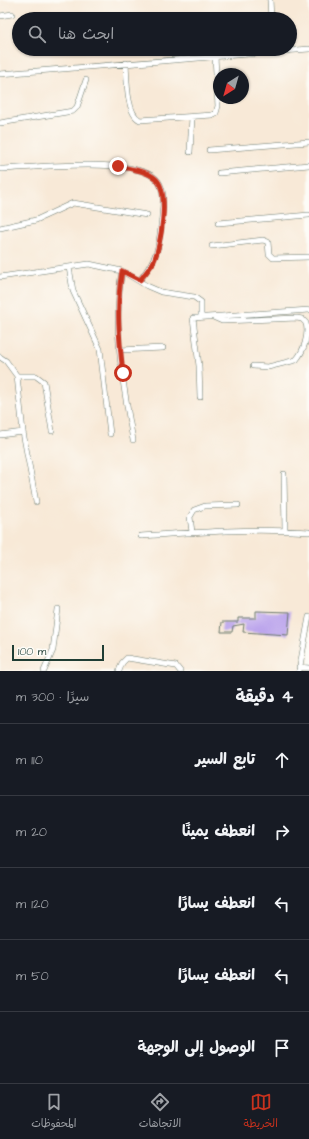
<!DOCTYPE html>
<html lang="ar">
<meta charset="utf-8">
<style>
:root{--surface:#171b24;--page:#20242c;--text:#f1f3f6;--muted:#9ea1a6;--line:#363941;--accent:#c8321e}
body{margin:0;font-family:"Architects Daughter","Playpen Sans Arabic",sans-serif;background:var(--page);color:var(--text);direction:rtl}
.compass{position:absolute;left:213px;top:68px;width:36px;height:36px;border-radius:50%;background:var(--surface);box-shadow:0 1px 3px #0004;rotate:217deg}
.scale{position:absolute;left:12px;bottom:10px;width:92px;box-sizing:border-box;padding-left:4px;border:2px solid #1f3d34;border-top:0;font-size:11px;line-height:14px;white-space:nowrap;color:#1f3d34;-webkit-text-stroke:3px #fdfcf7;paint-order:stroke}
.stop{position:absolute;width:12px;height:12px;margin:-9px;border:3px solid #c8321e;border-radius:50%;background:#fff}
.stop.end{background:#c8321e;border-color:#fff;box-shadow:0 1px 4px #0008}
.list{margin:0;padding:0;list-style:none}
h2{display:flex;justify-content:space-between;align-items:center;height:52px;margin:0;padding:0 16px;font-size:17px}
h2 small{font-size:13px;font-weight:400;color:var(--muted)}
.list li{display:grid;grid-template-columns:26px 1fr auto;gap:12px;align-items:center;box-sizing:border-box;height:72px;padding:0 16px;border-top:1px solid var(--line)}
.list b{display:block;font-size:15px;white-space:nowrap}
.list em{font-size:13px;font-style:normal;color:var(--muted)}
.icon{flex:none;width:22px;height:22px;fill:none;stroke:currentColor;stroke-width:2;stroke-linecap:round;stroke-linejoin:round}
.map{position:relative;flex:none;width:309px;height:671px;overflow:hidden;direction:ltr}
.search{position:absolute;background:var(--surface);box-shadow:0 1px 3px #0004;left:12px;right:12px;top:12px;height:44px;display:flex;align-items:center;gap:10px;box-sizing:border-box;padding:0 14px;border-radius:22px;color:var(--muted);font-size:15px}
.sheet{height:412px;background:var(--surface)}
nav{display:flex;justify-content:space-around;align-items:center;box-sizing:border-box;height:56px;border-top:1px solid var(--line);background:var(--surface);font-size:11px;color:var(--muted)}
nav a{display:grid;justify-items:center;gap:2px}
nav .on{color:var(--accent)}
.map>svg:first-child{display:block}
.building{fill:#bca5ec}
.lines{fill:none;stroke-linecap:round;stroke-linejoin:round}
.minor-casing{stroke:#6b796d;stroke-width:6}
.minor{stroke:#fff;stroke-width:5}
.route{stroke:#c8321e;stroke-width:5}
</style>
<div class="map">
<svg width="309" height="671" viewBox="0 0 309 671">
<rect width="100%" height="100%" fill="#fdfcf7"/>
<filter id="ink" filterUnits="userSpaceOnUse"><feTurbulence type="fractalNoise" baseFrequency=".025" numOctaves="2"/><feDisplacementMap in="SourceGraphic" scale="8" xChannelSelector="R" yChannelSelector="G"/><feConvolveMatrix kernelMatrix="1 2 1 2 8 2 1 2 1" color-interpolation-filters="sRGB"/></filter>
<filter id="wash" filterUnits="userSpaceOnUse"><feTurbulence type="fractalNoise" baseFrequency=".012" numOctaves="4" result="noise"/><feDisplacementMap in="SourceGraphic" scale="16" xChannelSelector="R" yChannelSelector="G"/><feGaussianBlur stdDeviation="0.9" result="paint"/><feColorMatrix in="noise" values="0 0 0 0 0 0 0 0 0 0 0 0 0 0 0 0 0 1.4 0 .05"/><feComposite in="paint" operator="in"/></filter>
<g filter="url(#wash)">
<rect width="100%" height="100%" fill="#f8e9d7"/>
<g id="blocks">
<path class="building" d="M256,611l34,1 -2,23 -45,-3 1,-8 -11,2 -1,6h-11l1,-10h16v-4h18z"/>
</g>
</g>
<g filter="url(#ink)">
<use href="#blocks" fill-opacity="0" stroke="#6b796d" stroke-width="1"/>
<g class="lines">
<g class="minor-casing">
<path id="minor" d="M270,0l1,19
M0,16l12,-2
M126,63c1,14 0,51 14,57l72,-5 4,-2 2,-7 -3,-49
M0,74l309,-25
M0,123l73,-12 4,-4 9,-27
M209,150l100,-8
M190,152l2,-35
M0,169c31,-1 139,-14 158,12 7,10 5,23 4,35 -3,31 -3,39 -22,64
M219,173l90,-8
M218,223l91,-8
M0,228l36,-8 37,-17 74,12
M212,246l51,-6 5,2 1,12 4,4 36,-1
M69,267l4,24 27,58 10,85
M122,271c-10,56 1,114 11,169
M0,277l89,-13 33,7 25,15 14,6 33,5 7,5v15
M213,317l9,4 75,-3 5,1 4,4c3,12 -2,28 -10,37l-28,7 -15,-1
M120,350l43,-2
M0,357l6,4 11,15 6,56 13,70
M17,376h19l8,6 8,49
M200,397l-1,-31 -6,-48 116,-8
M0,435l23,-3
M284,474l1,56
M192,532l-2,-15 4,-7 11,-4 33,-1
M141,536c57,-4 112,-8 168,-4
M299,667l10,1
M44,671l9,-21 5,-41
M119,671l3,-8 5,-5 49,8 4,5
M299,671l10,-54"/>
</g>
<use href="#minor" class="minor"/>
</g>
</g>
<g class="lines" filter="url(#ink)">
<path class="route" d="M118,166c11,3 29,4 38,13 14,13 5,68 -3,84 -4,6 -9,12 -13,17l-18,-9c-6,35 -3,68 1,102"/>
</g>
</svg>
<svg class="compass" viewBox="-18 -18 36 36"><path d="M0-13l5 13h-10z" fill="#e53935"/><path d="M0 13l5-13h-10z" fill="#9ea1a6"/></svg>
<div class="scale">100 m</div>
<div class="stop" style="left:123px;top:373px"></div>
<div class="stop end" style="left:118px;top:166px"></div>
<div class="search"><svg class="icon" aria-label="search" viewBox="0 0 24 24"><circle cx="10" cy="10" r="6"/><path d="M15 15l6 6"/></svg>ابحث هنا</div>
</div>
<section class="sheet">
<h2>4 دقيقة<small>سيرًا · 300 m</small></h2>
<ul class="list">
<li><svg class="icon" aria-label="ahead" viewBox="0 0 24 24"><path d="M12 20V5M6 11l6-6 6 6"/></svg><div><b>تابع السير</b></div><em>110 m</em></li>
<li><svg class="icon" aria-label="right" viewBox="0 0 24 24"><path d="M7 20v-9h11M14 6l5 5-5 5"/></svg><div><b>انعطف يمينًا</b></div><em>20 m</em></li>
<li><svg class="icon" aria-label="left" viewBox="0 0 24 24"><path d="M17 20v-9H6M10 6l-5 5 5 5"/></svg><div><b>انعطف يسارًا</b></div><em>120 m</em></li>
<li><svg class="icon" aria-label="left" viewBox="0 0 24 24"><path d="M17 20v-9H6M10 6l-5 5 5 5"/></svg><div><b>انعطف يسارًا</b></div><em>50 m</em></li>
<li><svg class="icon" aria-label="arrive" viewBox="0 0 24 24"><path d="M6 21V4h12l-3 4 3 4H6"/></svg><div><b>الوصول إلى الوجهة</b></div></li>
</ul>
</section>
<nav>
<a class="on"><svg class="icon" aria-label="map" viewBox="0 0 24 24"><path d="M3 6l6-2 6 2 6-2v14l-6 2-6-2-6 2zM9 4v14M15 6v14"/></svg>الخريطة</a>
<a><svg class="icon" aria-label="directions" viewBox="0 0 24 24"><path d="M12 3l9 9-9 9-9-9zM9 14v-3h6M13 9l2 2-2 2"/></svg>الاتجاهات</a>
<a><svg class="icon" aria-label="saved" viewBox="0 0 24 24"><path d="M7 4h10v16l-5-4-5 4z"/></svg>المحفوظات</a>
</nav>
